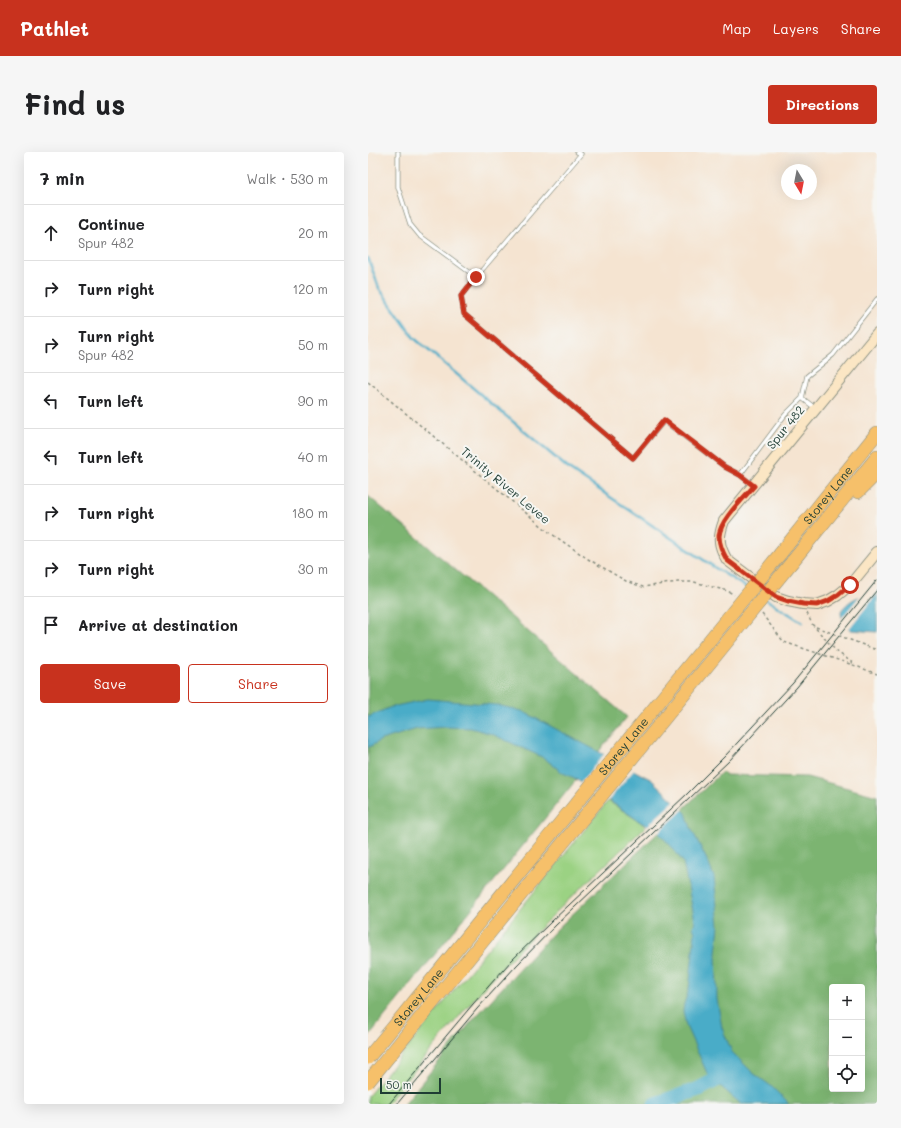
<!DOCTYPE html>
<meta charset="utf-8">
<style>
:root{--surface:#fff;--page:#f6f6f6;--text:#202124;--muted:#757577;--line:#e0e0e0;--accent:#c8321e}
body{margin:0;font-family:Mali,sans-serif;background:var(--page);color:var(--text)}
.controls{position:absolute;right:12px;bottom:12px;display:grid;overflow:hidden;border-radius:4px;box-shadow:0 4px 16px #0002}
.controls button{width:36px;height:36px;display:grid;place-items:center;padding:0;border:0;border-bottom:1px solid var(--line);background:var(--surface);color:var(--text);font:20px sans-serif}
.compass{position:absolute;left:413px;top:12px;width:36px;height:36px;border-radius:50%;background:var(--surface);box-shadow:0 4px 16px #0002;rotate:170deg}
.scale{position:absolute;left:12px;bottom:10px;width:61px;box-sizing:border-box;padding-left:4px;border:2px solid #1f3d34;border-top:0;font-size:11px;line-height:14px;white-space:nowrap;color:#1f3d34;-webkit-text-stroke:3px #f6f6f2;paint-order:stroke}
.stop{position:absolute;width:12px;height:12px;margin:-9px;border:3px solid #c8321e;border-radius:50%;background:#fff}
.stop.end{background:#c8321e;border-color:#fff;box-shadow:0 1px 4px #0008}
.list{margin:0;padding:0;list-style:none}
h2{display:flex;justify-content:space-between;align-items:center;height:52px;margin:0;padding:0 16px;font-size:17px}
h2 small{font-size:13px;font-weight:400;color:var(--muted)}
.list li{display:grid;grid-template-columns:26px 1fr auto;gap:12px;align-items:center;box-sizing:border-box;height:56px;padding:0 16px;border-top:1px solid var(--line)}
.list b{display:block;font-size:15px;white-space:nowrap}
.list p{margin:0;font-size:13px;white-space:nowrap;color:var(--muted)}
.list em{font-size:13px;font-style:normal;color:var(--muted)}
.actions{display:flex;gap:8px;padding:12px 16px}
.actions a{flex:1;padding:9px 0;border:1px solid var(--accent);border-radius:4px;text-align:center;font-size:14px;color:var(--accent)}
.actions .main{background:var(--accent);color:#fff}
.icon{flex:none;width:22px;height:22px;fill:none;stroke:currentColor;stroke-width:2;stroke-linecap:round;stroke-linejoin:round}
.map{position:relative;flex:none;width:509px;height:952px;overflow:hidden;border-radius:4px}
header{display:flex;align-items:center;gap:24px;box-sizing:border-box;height:56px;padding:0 20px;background:var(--accent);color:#fff}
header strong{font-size:19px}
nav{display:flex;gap:22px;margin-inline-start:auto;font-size:14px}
.intro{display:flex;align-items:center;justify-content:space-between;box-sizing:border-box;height:96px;padding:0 24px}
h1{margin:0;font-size:28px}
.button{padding:10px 18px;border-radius:4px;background:var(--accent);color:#fff;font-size:14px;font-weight:700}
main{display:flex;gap:24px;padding:0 24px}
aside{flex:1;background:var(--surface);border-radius:4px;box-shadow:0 4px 16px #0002}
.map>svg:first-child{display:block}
.green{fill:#9bd283;stroke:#5d885c}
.forest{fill:#7cb471;stroke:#4e7852;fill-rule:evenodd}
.water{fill:#49acc8;stroke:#34747e}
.pier{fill:#f5e4d1}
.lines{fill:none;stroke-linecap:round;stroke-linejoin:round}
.stream{stroke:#49acc8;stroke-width:2.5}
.river{stroke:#49acc8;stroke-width:15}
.lane-casing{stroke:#8a9082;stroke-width:5}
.secondary-casing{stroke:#8a9082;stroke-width:12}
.highway-casing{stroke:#8a9082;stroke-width:14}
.path{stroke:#8a9082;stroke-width:1.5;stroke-dasharray:3 3;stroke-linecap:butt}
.lane{stroke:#fff;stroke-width:3.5}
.secondary{stroke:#fbe6c4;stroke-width:10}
.highway{stroke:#f6c06b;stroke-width:13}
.tram{stroke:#1f3d34;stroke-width:1}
.highway-bridge-casing{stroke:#8a9082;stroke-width:14;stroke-linecap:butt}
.highway-bridge{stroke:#f6c06b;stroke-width:13}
.route{stroke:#c8321e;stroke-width:5}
.labels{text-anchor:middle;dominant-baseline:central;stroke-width:4;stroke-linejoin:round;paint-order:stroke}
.street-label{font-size:12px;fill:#1f3d34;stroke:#f6f6f2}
</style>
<header>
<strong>Pathlet</strong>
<nav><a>Map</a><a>Layers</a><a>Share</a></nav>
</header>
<div class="intro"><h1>Find us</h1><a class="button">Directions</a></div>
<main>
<aside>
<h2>7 min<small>Walk · 530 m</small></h2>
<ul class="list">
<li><svg class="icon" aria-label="ahead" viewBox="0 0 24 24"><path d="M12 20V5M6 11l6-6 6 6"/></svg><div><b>Continue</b><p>Spur 482</p></div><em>20 m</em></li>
<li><svg class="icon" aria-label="right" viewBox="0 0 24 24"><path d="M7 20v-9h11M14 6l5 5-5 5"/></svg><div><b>Turn right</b></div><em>120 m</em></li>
<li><svg class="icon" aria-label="right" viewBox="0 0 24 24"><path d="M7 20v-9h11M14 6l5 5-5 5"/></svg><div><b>Turn right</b><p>Spur 482</p></div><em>50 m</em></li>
<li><svg class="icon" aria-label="left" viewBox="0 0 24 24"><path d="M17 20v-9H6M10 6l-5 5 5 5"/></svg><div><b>Turn left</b></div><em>90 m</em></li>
<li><svg class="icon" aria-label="left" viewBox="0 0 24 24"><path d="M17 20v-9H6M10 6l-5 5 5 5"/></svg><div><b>Turn left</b></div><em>40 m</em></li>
<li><svg class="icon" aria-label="right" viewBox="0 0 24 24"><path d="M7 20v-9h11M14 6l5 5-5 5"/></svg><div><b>Turn right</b></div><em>180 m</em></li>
<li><svg class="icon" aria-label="right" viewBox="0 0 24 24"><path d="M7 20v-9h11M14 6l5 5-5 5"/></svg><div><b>Turn right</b></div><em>30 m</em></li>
<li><svg class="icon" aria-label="arrive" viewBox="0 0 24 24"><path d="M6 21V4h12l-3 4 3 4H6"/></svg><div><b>Arrive at destination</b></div></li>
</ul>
<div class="actions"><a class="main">Save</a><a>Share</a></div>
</aside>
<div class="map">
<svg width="509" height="952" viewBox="0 0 509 952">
<rect width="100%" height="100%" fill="#f6f6f2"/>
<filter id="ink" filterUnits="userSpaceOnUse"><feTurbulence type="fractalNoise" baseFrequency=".025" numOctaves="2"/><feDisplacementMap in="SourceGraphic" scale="8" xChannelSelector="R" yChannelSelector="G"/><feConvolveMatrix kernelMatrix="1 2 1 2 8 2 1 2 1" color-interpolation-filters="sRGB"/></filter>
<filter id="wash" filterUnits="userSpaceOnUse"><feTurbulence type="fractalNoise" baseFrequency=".012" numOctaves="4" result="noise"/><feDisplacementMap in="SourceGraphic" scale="16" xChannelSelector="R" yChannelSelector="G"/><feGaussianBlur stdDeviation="0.9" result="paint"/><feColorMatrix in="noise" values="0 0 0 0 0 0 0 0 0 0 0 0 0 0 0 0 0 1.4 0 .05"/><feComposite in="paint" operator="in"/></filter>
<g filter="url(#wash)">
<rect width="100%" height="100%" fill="#f5e4d1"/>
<path class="green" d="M240,649l34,22 3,4c-43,42 -89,83 -130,127 -46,48 -86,99 -128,150h-19v-8z"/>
<path class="forest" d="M0,344l147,124 112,97 -259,320z
M354,620l3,3 82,2 70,19v308h-473l67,-82 54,-59 33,-35zM464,835h30v102h-30z"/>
<path class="water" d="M501,442l8,1v37l-26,-2c-7,-5 -10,-11 -10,-19 6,-9 16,-15 28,-17z
M60,547l69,6 25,6 130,69 34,33 5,15 17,34 6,15 5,49 -3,26 1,47 5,29 10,24 21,21 18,13 18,18h-48l-22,-19 -12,-12 -21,-47 -3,-15 1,-7 5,-15 6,-56 -2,-6 2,-6 -12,-59 -12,-16 -14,-15 -15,-8 -65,-44 -14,-6 -19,-15 -52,-24 -21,-6 -25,-1 -29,2 -36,11 -13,8v-31l23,-10z"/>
<path class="pier" d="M501,440l8,1v1l-29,36 -4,-3 -4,-7 22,-27z
M237,601l30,16 -28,33 -27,-19z
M307,648l9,9 -27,25 -11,-7z"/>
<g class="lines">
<path class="stream" d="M0,106l11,30 35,50 156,132 147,99 30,19
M399,448l35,22"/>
<path class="river" d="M287,952l44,-15 34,-18"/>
</g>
</g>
<g filter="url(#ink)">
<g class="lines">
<g class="lane-casing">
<path id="lane" d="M30,0v35l12,37 9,11 57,42
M209,0l4,2 -105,123 -15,19 3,18 169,144 31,-37 61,46 15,8
M434,246l5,-22 26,-21 44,-56
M385,333l-13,-10 45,-60 17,-17 13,10"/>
</g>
<g class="secondary-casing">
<path id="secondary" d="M509,182l-153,187c-6,16 -6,24 3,39l49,37 12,4 15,3 14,1 11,-4 10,-6 12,-10 27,-33"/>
</g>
<g class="highway-casing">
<g id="highway">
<path d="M490,340l19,-19"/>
<path id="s1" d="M412,402l97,-121"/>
<path d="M424,410l85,-105"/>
</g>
</g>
<path class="path" d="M0,230l181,150 39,27 38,22 17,6 35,-5h16l34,9 6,4
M439,461l5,11 24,27 18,13
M394,462l13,17 9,11 72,24 21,8
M448,475l61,23"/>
<use href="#lane" class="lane"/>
<use href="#secondary" class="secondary"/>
<use href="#highway" class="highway"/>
<path class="tram" d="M21,952l84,-100 38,-43 41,-40 135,-127 38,-38 68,-73 84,-103
M29,952l80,-95 39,-43 40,-41 173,-164 68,-74 80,-97"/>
<g class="highway-bridge-casing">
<g id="highway-bridge">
<path id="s2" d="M0,906l412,-504"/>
<path d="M0,930l424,-520"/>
</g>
</g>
<use href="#highway-bridge" class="highway-bridge"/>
</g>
</g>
<g class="lines" filter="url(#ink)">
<path class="route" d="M108,125l-15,19 3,18 169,144 31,-38 61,47 15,8 14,11c-10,12 -34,34 -35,50 0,9 4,17 8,24l49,37 12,4 15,3 14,1 11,-4 10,-6 12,-10"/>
</g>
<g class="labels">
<g class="street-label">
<text transform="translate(417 275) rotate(-51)">Spur 482</text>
<text transform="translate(138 333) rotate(40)">Trinity River Levee</text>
<text stroke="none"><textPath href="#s1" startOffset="76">Storey Lane</textPath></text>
<text stroke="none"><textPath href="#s2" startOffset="403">Storey Lane</textPath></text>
<text stroke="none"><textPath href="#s2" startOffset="79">Storey Lane</textPath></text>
</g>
</g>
</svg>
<div class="controls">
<button>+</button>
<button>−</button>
<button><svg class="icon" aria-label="locate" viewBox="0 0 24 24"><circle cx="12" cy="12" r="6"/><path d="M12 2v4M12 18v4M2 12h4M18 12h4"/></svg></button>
</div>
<svg class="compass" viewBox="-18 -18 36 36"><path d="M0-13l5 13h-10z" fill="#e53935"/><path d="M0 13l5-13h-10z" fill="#757577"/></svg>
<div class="scale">50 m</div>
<div class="stop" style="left:482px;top:433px"></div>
<div class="stop end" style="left:108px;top:125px"></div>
</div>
</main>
